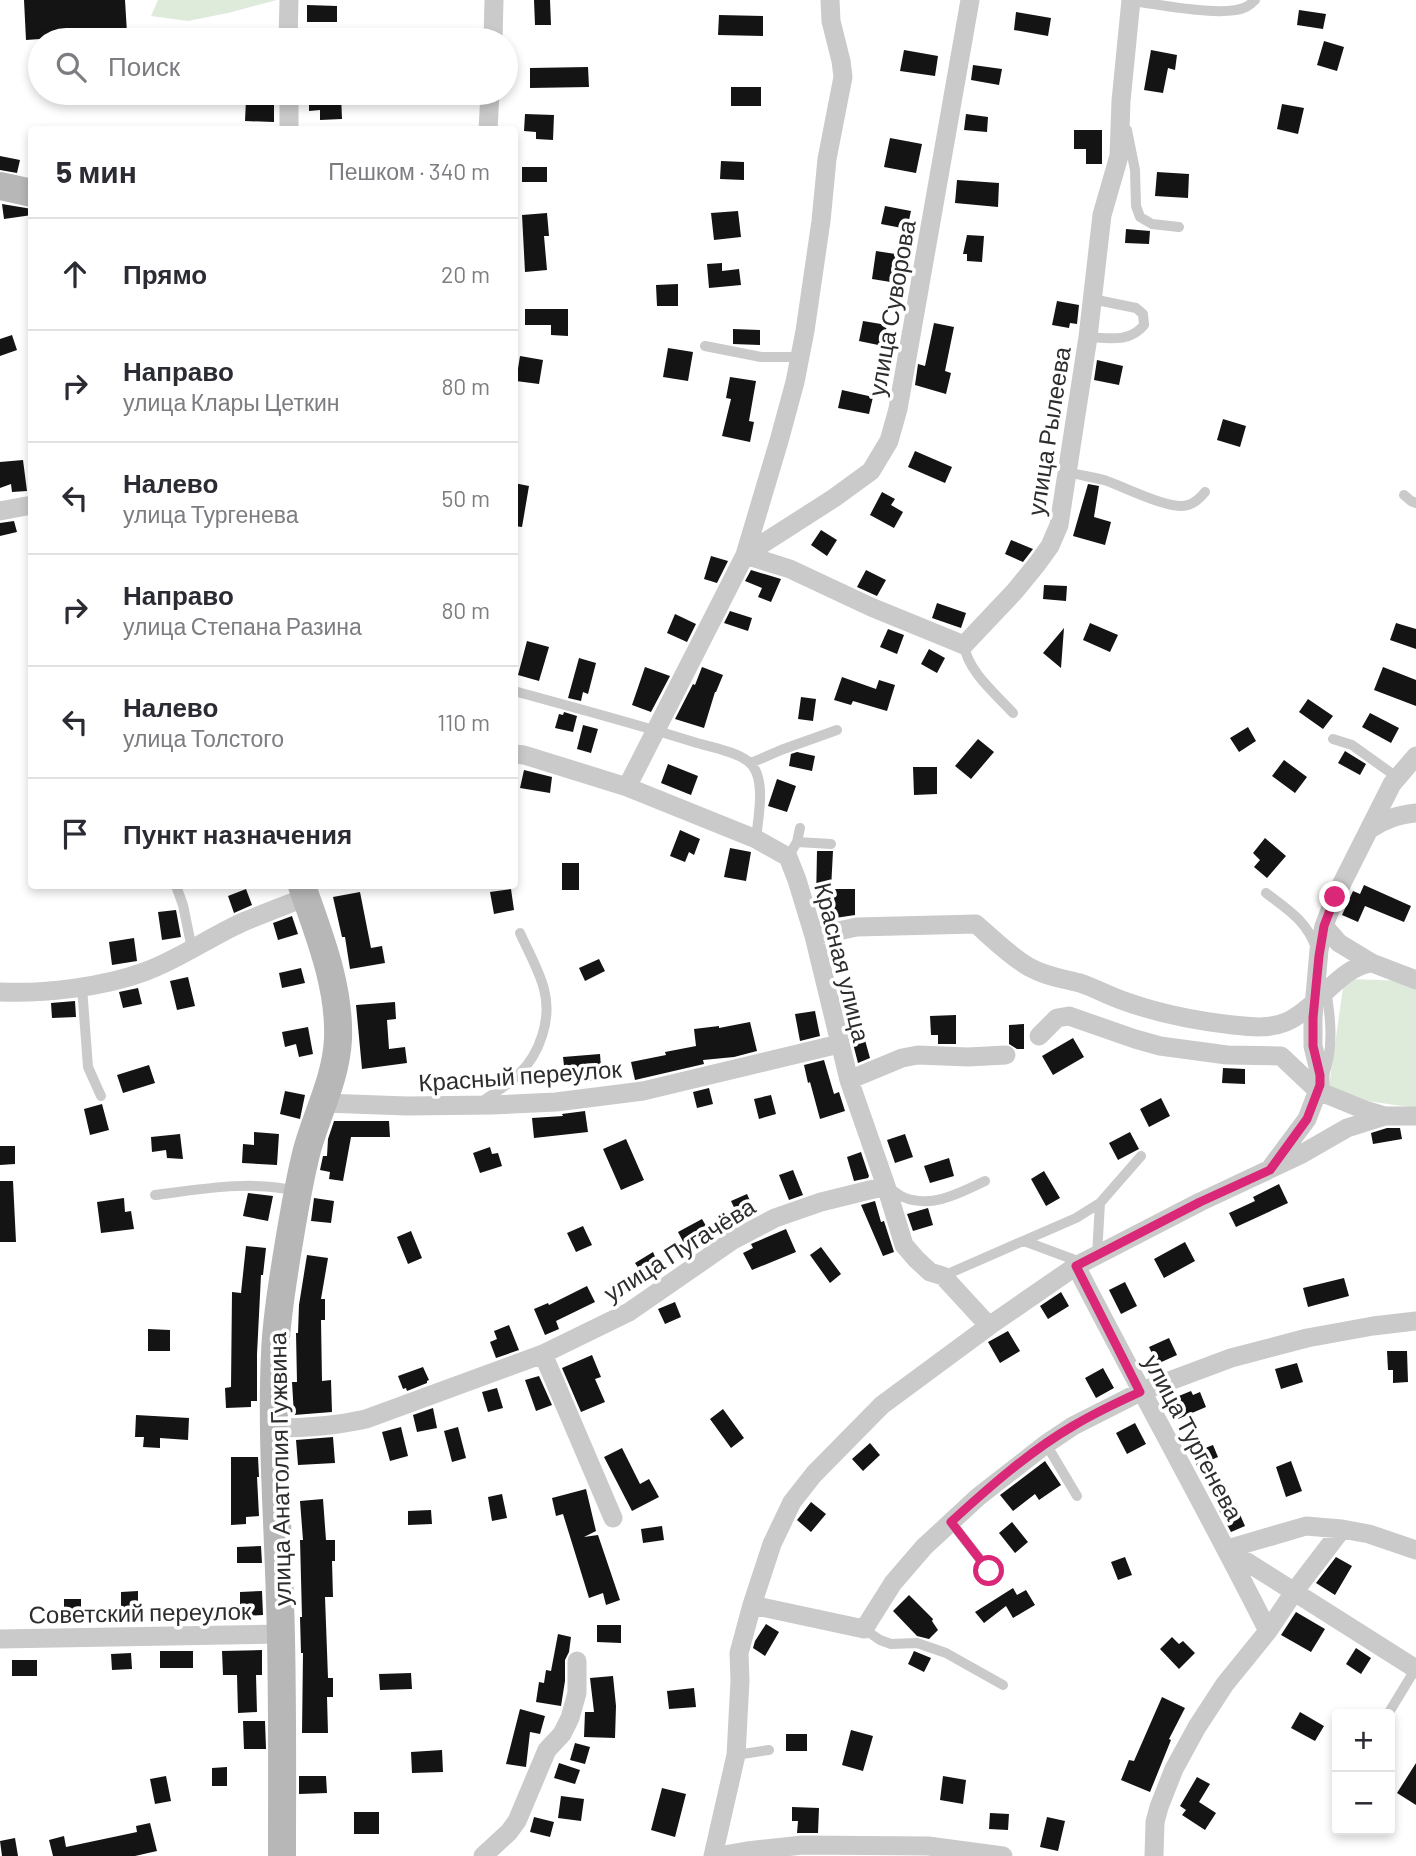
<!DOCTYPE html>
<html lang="ru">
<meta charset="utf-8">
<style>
:root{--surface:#fff;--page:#f2f2f3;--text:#2b2b33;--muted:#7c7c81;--line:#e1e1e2}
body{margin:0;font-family:Barlow,sans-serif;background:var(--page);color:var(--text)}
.controls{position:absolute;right:21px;bottom:21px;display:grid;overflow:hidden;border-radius:7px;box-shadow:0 4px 10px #0003}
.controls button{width:63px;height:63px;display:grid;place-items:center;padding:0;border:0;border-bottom:2px solid var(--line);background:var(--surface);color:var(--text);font:35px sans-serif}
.stop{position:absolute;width:21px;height:21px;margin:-16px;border:5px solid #db2777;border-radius:50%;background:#fff}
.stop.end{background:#db2777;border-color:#fff;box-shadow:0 2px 7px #0008}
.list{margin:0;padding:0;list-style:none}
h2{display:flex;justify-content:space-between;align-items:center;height:91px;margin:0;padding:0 28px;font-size:30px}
h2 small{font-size:23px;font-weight:400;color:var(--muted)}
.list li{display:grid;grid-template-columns:46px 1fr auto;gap:21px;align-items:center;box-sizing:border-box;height:112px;padding:0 28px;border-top:2px solid var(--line)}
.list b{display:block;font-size:26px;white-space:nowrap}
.list p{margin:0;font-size:23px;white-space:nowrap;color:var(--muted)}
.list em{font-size:23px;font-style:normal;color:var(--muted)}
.icon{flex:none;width:38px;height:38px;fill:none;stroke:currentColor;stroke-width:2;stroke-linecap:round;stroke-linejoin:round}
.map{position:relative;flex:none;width:1416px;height:1856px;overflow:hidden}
.search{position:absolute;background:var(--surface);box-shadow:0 4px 10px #0003;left:28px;top:28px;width:490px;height:77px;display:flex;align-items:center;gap:18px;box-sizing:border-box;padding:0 24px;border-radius:38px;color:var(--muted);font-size:26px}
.panel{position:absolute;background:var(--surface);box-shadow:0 4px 10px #0003;left:28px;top:126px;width:490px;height:763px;border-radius:7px}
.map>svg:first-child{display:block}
.green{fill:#dfebda}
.building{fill:#141414}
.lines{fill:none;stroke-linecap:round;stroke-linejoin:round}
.lane{stroke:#cacaca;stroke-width:10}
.street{stroke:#cacaca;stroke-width:19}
.secondary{stroke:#b7b7b7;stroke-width:28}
.route{stroke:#db2777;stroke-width:9}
.labels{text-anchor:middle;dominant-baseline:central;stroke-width:7;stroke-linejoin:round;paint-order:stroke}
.street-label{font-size:24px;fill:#2d2d2d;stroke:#fff}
</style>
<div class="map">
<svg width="1416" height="1856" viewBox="0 0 1416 1856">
<rect width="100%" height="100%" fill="#fff"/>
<path class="green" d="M158,0h119l-49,13 -40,8 -37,-5z
M1351,979l56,2 9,4v123l-49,-7 -38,-15 14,-98z"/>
<path class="building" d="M24,0h101l2,33 -101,7z
M534,0h16l1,25h-16z
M307,5l30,1v16h-30z
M1299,10l27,4 -3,15 -26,-4z
M1016,12l35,6 -3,18 -34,-6z
M719,15l44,1v20l-45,-1z
M1324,41l20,6 -7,24 -20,-6z
M904,50l34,6 -3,20 -35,-5z
M1151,50l26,5 -2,15 -7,-2 -5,25 -19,-3z
M973,65l29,4 -3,16 -28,-5z
M588,67l1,20 -59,1v-20z
M731,87h30v19h-30z
M341,95l1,24 -22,1v-10l-11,1v-15z
M246,99l28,1v22l-29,-1z
M1282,104l22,4 -6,26 -21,-5z
M525,114l29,1 -1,25 -17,-1v-7l-12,-1z
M966,114l22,3 -1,15 -23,-2z
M1074,130h28v34h-16v-15h-12z
M890,138l32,6 -6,29 -32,-6z
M0,156l20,4 -3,13 -17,-3z
M721,161l23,1v18l-24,-1z
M522,167h25v15h-25z
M1157,172l32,2 -1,24 -33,-2z
M957,180l42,3 -1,24 -43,-4z
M2,204l30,5v6l-28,4z
M885,206l26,5 -4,18 -26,-5z
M738,211l3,26 -27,3 -3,-27z
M547,213l2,23h-5l3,34 -22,2 -3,-57z
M1126,229l24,2 -1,13 -24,-1z
M967,235l17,1 -2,26 -15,-1v-7h-4z
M876,251l26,4 -5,28 -25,-4z
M722,263v8l17,-2 2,16 -32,3 -2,-24z
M678,284v22h-21l-1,-21z
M1057,301l22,4 -2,19 -7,-1 -1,5 -17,-3z
M525,309h43v27l-17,-1v-10h-26z
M863,321l24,4 -4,21 -24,-5z
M934,323l20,4 -9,44 6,2 -5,21 -31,-9 3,-21 7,2z
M733,329l27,1v15l-27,-1z
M12,335l5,15 -17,6v-17z
M668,348l25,4 -5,29 -25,-4z
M520,356l23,4 -4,24 -23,-3z
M1097,360l26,6 -4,19 -25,-5z
M730,377l26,4 -7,40 5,1 -4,20 -28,-6 9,-37 -5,-1z
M842,390l31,7 -4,17 -31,-6z
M1223,419l23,7 -6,21 -23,-7z
M915,451l37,16 -7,16 -37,-16z
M23,460l4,31 -15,1 -1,-8 -11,4v-26z
M514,483l15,3 -7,41 -8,-1z
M1088,484l11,2 -5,31 17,5 -6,23 -32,-9z
M882,492l13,7 -4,6 12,7 -9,16 -24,-13z
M14,521l3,11 -17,4v-13z
M821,530l16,10 -10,16 -16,-11z
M1011,540l22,9 -10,13 -18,-8z
M711,556l17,5 -11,22 -13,-4z
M751,570l30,9 -10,23 -13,-5 4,-9 -17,-7z
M866,570l20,10 -9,16 -20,-9z
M1044,585l23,1 -1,15 -23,-2z
M937,603l29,10 -5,15 -29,-10z
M730,611l22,7 -4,13 -24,-8z
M675,614l21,10 -9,18 -20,-9z
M1090,623l28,12 -8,17 -27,-12z
M1396,623l20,6v20l-26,-9z
M1064,628l-3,40 -18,-15z
M888,629l16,6 -7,19 -17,-7z
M527,641l22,6 -10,34 -21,-6z
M929,649l16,9 -8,15 -16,-9z
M579,658l17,5 -8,31 -5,-2 -2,9 -13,-3z
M645,667l25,9 -19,36 -19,-7z
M702,667l21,8 -7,17h-1l-11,36 -29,-9 18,-35 2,1z
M1383,667l33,13v26l-42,-16z
M842,677l34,12 3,-9 16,5 -8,26 -34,-10 -2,4 -17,-5z
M801,697l15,2 -3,22 -15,-2z
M1308,699l25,17 -10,13 -24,-17z
M564,712l13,4 -4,16 -18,-4 4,-14 4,1z
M1370,713l29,15 -8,15 -29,-16z
M583,725l15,4 -7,24 -14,-4z
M1248,727l8,14 -17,11 -9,-14z
M978,739l16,13 -23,27 -16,-13z
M1345,751l21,13 -6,11 -22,-12z
M797,752l18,4 -3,15 -23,-5 2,-12z
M1284,760l23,17 -12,16 -23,-17z
M668,764l30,12 -7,19 -30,-12z
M913,767h24v27l-23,1z
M524,770l28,7 -2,16 -30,-5z
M777,779l19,7 -9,26 -19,-6z
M680,830l20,9 -6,16 -5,-3 -4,10 -15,-6z
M1265,838l21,18 -19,22 -13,-11 6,-7 -7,-7z
M730,848l21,4 -5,29 -22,-4z
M817,851h16l-2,38h24v26l-33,5 -6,-19z
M562,863h17v27h-17z
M1364,885l47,21 -7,16 -39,-16 -7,16 -16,-7 11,-24 7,3z
M246,889l6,16 -18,8 -6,-17z
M511,889l3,21 -20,4 -4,-22z
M360,892l11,56 11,-2 3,17 -35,6 -5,-32h-3l-9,-40z
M176,910l5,27 -19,3 -4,-28z
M292,916l6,18 -20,6 -5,-17z
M134,938l3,23 -25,4 -3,-23z
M599,959l6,12 -20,10 -6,-13z
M301,968l4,15 -23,5 -3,-15z
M188,977l7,29 -18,4 -7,-29z
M138,988l4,16 -19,4 -4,-16z
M75,1001l1,16 -24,1 -1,-15z
M395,1002l1,17 -9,1 2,29 16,-2 2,16 -45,6 -6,-64z
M815,1011l5,25 -20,5 -5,-27z
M956,1015v29h-18v-9h-7l-1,-19z
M750,1022l7,29 -23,6 -31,3 1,4 -69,16 -4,-18 35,-7 -1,-3 31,-6 -2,-17 25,-3v2z
M1024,1024v25h-7l-8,-5v-19z
M308,1027l5,27 -14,3 -3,-13 -11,3 -3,-15z
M863,1033l7,25 -12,5 -7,-27z
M1073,1038l11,19 -31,18 -11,-19z
M600,1054l2,26 -36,3 -3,-26z
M824,1060l10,34 5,-2 6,19 -25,8 -10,-37 -2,1 -4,-18z
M149,1065l6,18 -32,10 -6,-18z
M1223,1068l22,1v15l-23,-1z
M709,1088l4,16 -16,4 -4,-16z
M285,1091l20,4 -5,24 -20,-5z
M771,1095l5,19 -17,5 -5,-20z
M1161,1098l9,18 -21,11 -9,-18z
M102,1104l7,26 -19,5 -6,-26z
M585,1111l3,21 -54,6 -2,-20 31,-2 -1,-2z
M334,1121h55l1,16h-39l-8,44 -14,-2 1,-7 -10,-2 3,-14h4l1,-17z
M1387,1128h13l2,11 -29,5 -2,-11z
M254,1132l25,2 -2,31 -35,-2 1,-19 11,1z
M1130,1132l9,17 -21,11 -9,-17z
M180,1134l3,25 -16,-1 -1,-8 -14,2 -1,-15z
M905,1134l8,23 -18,6 -8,-23z
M626,1139l18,41 -23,10 -18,-41z
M0,1146h15v18l-15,1z
M490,1147l2,7 6,-1 4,13 -22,7 -7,-20z
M861,1152l8,24 -1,2 -14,3 -7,-24z
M949,1158l5,18 -24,7 -6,-17z
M793,1170l10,25 -14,5 -10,-25z
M1044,1171l16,27 -14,8 -15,-27z
M0,1181h13l3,61h-16z
M1279,1184l9,19 -52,24 -7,-14 26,-12 -2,-4z
M248,1193l25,3 -5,25 -25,-5z
M747,1194l9,20 -15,8 -10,-21z
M124,1198l1,14 6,-1 3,18 -33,4 -4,-31z
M314,1198l20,3 -3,22 -20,-2z
M875,1201l6,21 3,-1 10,31 -11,4 -22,-51z
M928,1208l5,17 -20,6 -6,-17z
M702,1219l11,19 -25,13 -10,-19z
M583,1226l9,19 -16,7 -9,-19z
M786,1229l10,23 -44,18 -9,-17 10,-5 -2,-4z
M411,1231l11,27 -14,6 -11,-27z
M1185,1242l10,19 -31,17 -10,-19z
M246,1246l20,2 -3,27h-2l-4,79v47h-6v6l-25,1 -1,-20 6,-1 1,-95 9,1z
M821,1247l20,27 -11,9 -20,-28z
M653,1252l6,14 -16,9 -8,-12z
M307,1255l21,3 -7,41h4v21h-4l1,61 9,-1 1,32 -38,3 -2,-33h5l-1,-49h2l1,-28z
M1344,1278l5,18 -41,11 -5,-19z
M1125,1282l12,24 -16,8 -12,-24z
M587,1286l8,16 -39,19 3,8 -14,6 -11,-26 14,-6 1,2z
M1061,1292l8,14 -21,13 -8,-13z
M675,1302l6,15 -16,7 -7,-15z
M509,1325l10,25 -23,8 -6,-16 7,-3 -3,-8z
M148,1329l22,1v21h-22z
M1008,1331l12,20 -20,12 -12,-21z
M1169,1338l8,17 -20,9 -8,-17z
M1387,1351h20l1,31 -15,1v-13h-5z
M592,1355l9,22 -6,2 10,23 -24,10 -19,-44z
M1297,1363l6,19 -22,7 -6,-20z
M423,1367l6,13 -2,1v2l-20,8 -1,-3 -3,1 -5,-13z
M1103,1368l11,20 -18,10 -11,-20z
M539,1376l13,29 -16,6 -11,-31z
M497,1388l6,20 -15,4 -6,-20z
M1191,1391l2,4 7,-3 6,15 -28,12 -9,-19z
M433,1408l4,20 -20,4 -4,-17z
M723,1409l21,29 -13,10 -21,-29z
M136,1415l53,3 -1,22 -28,-2v10l-17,-1 1,-10h-9z
M1135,1423l11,21 -19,10 -11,-21z
M401,1427l7,29 -18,5 -8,-29z
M458,1427l8,31 -14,4 -8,-31z
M333,1437l2,26 -37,2 -2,-25z
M870,1443l10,12 -17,16 -11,-12z
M1213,1445l5,12 -21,9 -5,-13z
M622,1448l18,36 9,-5 10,18 -27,14 -28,-54z
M231,1457h27l1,20h-2l2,39 -13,1v7l-15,1z
M1045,1461l16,24 -22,15 -4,-6 -22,17 -13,-16z
M1291,1461l11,30 -16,6 -10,-30z
M586,1489l10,42 -12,6 14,-2 22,65 -14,5 -3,-12 -14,5 -26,-84 -7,2 -4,-18z
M502,1494l5,24 -15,3 -4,-24z
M323,1499l3,41h9v21h-3l1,36h-8l3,81h5v19h-6l1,36h-26l1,-80h-2l-1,-36h2l-2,-77h3l-3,-39z
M1234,1501l11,25 -14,6 -13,-24z
M811,1502l15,12 -15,18 -14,-12z
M431,1510l1,14 -24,1v-14z
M1012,1522l16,20 -13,11 -16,-20z
M662,1526l2,14 -21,3 -2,-14z
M261,1546l1,17h-25v-16z
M1125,1557l7,18 -14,5 -7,-18z
M1336,1557l16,9 -17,29 -19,-12z
M1013,1588l4,7 9,-5 9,15 -22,13 -7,-12 -22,17 -9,-11z
M138,1591v29h-17v-28z
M262,1591l1,24 -23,1v-24z
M909,1595l24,24 -1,2 6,9 -9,9 -12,-3 -24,-25z
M64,1599h17v21l-17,1z
M1296,1612l29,17 -14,23 -30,-17z
M766,1624l13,8 -14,24 -12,-8 2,-7z
M597,1625h24v18l-24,-1z
M558,1634l13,3 -2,15 -4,8v21l-4,25 -25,-4 3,-20 5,1 2,-13 5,1z
M1172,1637l7,7 4,-3 12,12 -16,16 -19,-20z
M1356,1648l15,10 -10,16 -15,-10z
M262,1650v25h-6l1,37 -19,1 -1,-38h-14l-1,-24z
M160,1651h33v17h-33z
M914,1651l17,7 -7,14 -16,-8z
M131,1653l1,16 -20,1 -1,-16z
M12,1660h25v16h-25z
M411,1673l1,16 -32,1 -1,-16z
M613,1676l3,30 -1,32 -31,-1 1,-25h9l-4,-34z
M694,1688l2,19 -27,2 -2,-18z
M1162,1697l23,11 -16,31 2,1 -21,52 -29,-12 8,-20 5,1z
M520,1709l25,7 -5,18 -10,-2 -4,35 -20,-3z
M1300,1712l24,14 -9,15 -24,-13z
M243,1721h22l1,28h-22z
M851,1730l22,6 -10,35 -21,-6z
M786,1734h21v17h-21z
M575,1743l15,4 -5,17 -15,-4z
M442,1750l1,22 -31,1 -1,-21z
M559,1763l21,7 -5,14 -21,-6z
M1416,1763v42l-19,-12z
M227,1767v19h-15v-18z
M166,1776l5,25 -16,3 -5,-25z
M299,1776h27l1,17 -28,1z
M943,1776l23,4 -3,24 -23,-4z
M1197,1777l13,7 -11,18 17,11 -11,17 -23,-15 4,-5 -6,-4z
M662,1788l24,6 -11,43 -24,-7z
M561,1796l23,3 -3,22 -23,-3z
M792,1807l27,1 -1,25h-21l1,-12h-6z
M354,1812h25v22h-25z
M990,1813l19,1 -1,16 -19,-1z
M534,1817l20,5 -4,15 -20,-5z
M1047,1817l18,4 -7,30 -18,-4z
M150,1823l7,28 -22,5h-82l-4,-16 15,-4 2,11 71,-15 -1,-6z
M15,1838l3,18h-16l-2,-15z"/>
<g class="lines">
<path class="lane" d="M1131,1c27,3 93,17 115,6 2,-1 8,-6 9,-7
M1127,130l8,40 1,36 4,11 12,7 27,3
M1088,337c20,1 42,6 56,-12l-1,-11 -7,-6 -44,-9
M705,346l56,11h39
M1067,472c12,3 25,5 37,8 19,6 66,31 84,25 7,-2 13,-8 17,-13
M1404,495l7,6 5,2
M964,645c4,27 32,49 49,68
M514,691c62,17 123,33 183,52 15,4 45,10 55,22 14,17 6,53 4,74
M1333,739l19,6 46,33
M751,763l30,-13 56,-20
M797,842l3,-14
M788,857l9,-15 34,2
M176,886l7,19 9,44
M1266,893c21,16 41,28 50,55
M82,987l6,80 13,29
M1323,1078c11,-29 8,-59 3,-88
M483,1101c11,-8 25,-16 35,-26 22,-21 34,-56 26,-86 -5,-19 -16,-38 -24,-56
M888,1187c5,3 10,8 15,10 28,12 57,-4 82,-16
M155,1195c47,-6 96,-15 142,-4
M1024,1241l59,22
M1097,1255l3,-52
M943,1276l133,-58 24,-15 41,-47
M1046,1444l31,52
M951,1522l38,49
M864,1629l16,11 11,4 26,-1 29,10 57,32
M1388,1714l28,-46
M736,1755l33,-5"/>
<path class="street" d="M830,0l1,21 10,40 2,16 -16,82 -6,62 -16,110 -10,51 -16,59 -34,114 45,14 81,38 93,38 51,-54 22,-27 13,-18 9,-21 29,-188 14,-122 17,-59 2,-55 10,-101
M288,40l1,-40
M493,40l1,-40
M289,93v37
M488,130l2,-37
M0,511l32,-6
M514,754l10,1 103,32 129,52 32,18 9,23 17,56 35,144 37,106 18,59 12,14 14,13 13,4 46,50
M627,787l118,-232 89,-57 37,-27 18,-30 9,-32 72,-409
M1370,829c15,-10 28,-14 46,-16
M1324,926l15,17 33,20 44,17
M814,936l43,-9 119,-3c17,15 34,32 53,43 18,10 33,11 51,16 15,5 29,13 44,18 36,13 72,20 109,24 18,2 36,4 53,-3 29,-12 56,-57 86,-59
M0,992c44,2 103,-5 144,-20 34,-12 64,-34 97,-49 21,-9 43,-17 65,-26
M1039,1036l18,-18 12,-2 66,23 25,7 67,9 54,1 37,35 47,19 20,6
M849,1080l53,-22 16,-3 50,2 38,-2
M324,1103l83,3 85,-1 64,-3 87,-11 196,-47
M1272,1166l35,-47 13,-34v-10l-7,-29v-28l6,-68 5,-24 11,-29 57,-113 24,-28
M1076,1266c63,123 130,242 192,365l-43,53 -28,43 -23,42 -15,38 -4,15 -1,34
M543,1354l70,164
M275,1428c31,0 60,-2 91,-9l177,-65 86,-42 104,-72 42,-22 46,-16 65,-16
M1227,1549l79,-23 36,3 27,5 47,16
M1228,1550l188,119
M752,1605l112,24 29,-46 31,-36 54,-50 68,-53 27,-18 67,-34 91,-34 76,-20 66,-12 43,-5
M1268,1631l26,-39 48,-63
M0,1639l281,-5
M483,1856l26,-24 8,-11 30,-71 15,-16 8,-16 7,-25v-32
M713,1856l23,-101 4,-74 -1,-28 13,-48 20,-61 20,-42 22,-28 68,-69 107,-79 87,-60 124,-64 100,-47 47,-27 38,-12h31
M718,1856l29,-5 56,-6 125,1 75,10"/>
<path class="secondary" d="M0,186l32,7
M282,1856c0,-85 1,-169 -2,-254 -2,-82 -9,-166 -5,-248 1,-34 7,-67 12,-100 6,-35 11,-69 20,-104 10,-37 29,-71 31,-111 2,-53 -19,-104 -36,-153"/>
</g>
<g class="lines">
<path class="route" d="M989,1571l-38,-49c37,-34 79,-71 122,-96 22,-13 45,-24 67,-34l-64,-126 124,-64 70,-32 37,-51 13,-34v-10l-7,-29v-28l6,-62 5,-30 11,-29"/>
</g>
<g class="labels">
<g class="street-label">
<text transform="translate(891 308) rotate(-80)">улица Суворова</text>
<text transform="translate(1048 431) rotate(-81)">улица Рылеева</text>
<text transform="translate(843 962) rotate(76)">Красная улица</text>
<text transform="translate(520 1075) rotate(-4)">Красный переулок</text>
<text transform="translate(679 1249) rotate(-32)">улица Пугачёва</text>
<text transform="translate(1194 1437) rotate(62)">улица Тургенева</text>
<text transform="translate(279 1469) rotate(-91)">улица Анатолия Гужвина</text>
<text transform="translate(140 1612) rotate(-1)">Советский переулок</text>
</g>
</g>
</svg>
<div class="controls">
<button>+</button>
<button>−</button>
</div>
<div class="stop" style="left:989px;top:1571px"></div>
<div class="stop end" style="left:1335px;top:897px"></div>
<div class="search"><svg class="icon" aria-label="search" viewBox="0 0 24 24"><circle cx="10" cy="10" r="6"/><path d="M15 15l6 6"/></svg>Поиск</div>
<section class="panel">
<h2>5 мин<small>Пешком · 340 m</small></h2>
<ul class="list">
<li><svg class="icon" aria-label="ahead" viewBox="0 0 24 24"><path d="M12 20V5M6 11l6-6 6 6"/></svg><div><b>Прямо</b></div><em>20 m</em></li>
<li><svg class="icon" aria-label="right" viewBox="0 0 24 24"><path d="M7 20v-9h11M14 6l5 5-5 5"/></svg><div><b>Направо</b><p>улица Клары Цеткин</p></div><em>80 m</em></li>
<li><svg class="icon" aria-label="left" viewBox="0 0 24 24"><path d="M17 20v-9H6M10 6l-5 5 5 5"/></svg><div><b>Налево</b><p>улица Тургенева</p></div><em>50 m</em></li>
<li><svg class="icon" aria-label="right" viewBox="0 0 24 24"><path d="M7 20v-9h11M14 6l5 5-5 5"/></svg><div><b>Направо</b><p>улица Степана Разина</p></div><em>80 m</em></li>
<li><svg class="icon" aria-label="left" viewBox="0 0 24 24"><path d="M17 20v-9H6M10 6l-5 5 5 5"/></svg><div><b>Налево</b><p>улица Толстого</p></div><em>110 m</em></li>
<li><svg class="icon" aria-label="arrive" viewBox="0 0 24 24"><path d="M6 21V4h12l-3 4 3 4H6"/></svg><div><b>Пункт назначения</b></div></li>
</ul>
</section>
</div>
